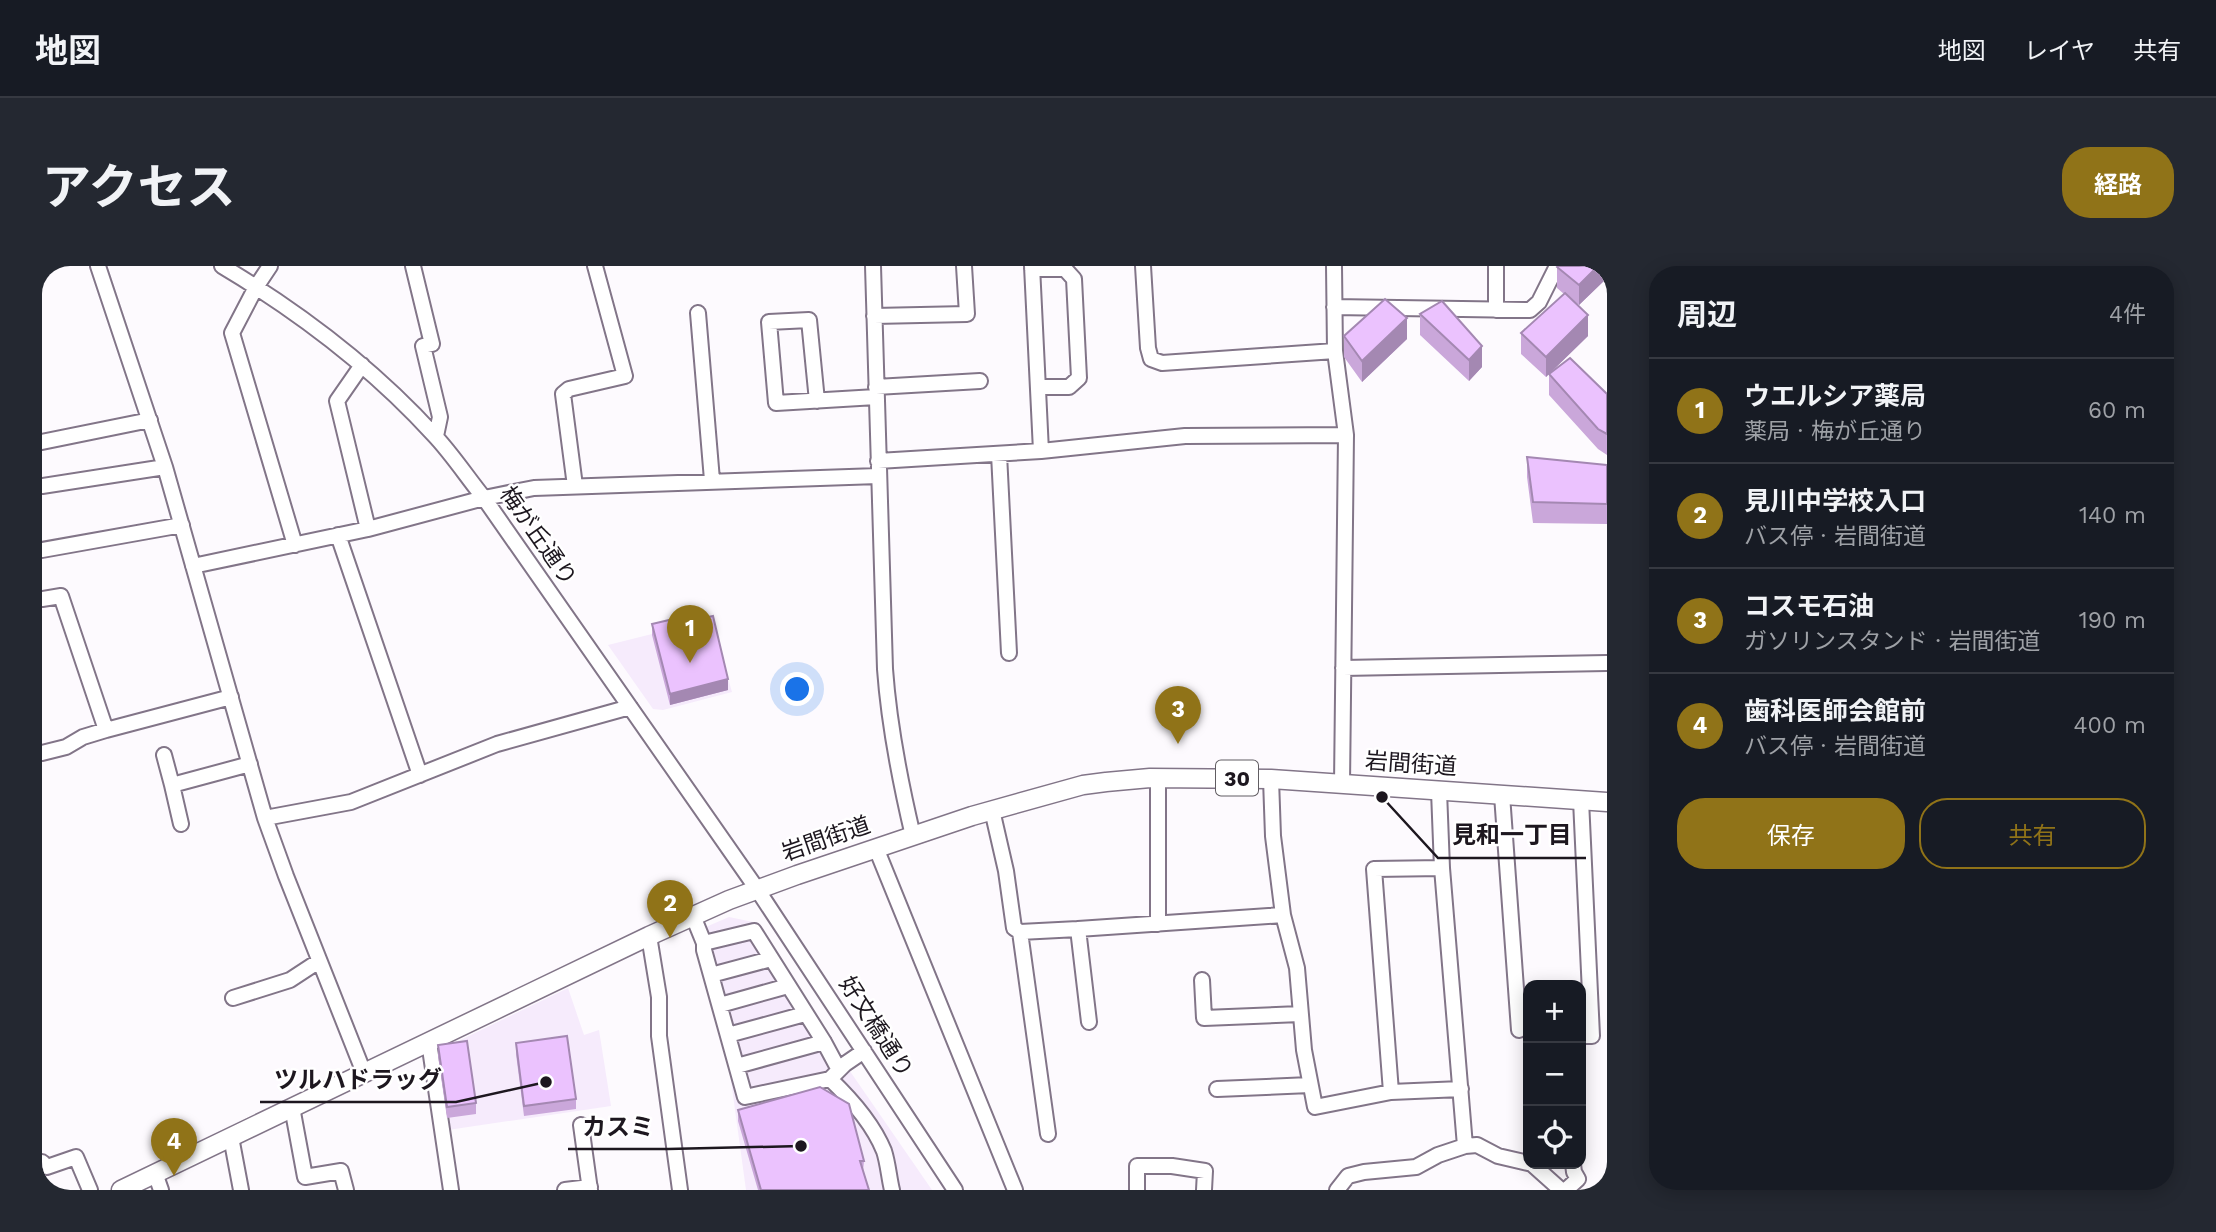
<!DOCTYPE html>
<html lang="ja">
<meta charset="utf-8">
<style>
:root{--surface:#171b24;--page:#242831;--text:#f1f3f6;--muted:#9ea1a6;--line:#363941;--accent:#907318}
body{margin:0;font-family:"Work Sans","Noto Sans JP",sans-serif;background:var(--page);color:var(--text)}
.controls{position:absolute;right:21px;bottom:21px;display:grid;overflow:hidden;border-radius:14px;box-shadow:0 4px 18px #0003}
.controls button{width:63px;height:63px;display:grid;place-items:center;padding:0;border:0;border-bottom:2px solid var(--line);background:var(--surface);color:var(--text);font:35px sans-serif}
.you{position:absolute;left:756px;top:424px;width:24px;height:24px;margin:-18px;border:5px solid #fff;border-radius:50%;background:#1a73e8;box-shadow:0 0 0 10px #1a73e833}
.badge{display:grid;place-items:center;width:46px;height:46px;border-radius:50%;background:var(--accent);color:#fff;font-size:23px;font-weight:700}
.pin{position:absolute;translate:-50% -58px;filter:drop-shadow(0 2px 4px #0008)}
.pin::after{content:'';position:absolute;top:37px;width:24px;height:21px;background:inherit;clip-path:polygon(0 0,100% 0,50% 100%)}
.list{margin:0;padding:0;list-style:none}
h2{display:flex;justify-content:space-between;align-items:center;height:91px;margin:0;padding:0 28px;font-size:30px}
h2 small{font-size:23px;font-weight:400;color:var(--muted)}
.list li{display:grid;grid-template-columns:46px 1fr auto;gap:21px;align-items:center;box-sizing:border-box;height:105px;padding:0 28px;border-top:2px solid var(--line)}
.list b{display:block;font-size:26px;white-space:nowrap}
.list p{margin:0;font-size:23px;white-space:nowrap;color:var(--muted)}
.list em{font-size:23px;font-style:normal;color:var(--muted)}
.actions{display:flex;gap:14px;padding:21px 28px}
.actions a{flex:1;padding:16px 0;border:2px solid var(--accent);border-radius:28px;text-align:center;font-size:24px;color:var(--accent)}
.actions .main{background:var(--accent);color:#fff}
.icon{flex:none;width:38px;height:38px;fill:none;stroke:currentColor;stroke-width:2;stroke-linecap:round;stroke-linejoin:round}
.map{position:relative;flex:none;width:1565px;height:924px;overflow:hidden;border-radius:28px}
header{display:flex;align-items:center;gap:42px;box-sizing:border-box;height:98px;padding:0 35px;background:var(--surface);border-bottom:2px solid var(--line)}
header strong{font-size:33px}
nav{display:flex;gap:38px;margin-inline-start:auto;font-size:24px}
.intro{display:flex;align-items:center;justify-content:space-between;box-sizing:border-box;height:168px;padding:0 42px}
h1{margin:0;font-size:49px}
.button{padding:18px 32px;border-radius:28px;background:var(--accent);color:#fff;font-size:24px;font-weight:700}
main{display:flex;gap:42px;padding:0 42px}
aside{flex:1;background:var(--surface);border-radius:28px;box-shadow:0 4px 18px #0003}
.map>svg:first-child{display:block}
.built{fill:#f6ebfc}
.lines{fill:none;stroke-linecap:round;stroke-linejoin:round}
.minor-casing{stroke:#827588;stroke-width:18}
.major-casing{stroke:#827588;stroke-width:21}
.minor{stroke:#fff;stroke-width:14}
.major{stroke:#fff;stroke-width:18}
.wall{fill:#caa7da}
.shaded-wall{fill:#a488b2}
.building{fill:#ebc2fe;stroke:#a488b2;stroke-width:2}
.labels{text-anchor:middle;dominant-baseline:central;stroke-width:5;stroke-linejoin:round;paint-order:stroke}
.shield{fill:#fff;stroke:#615d62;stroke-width:2}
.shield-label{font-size:21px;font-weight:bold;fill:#1d171f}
.street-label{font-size:23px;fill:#1d171f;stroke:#fff}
.leader{fill:none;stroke:#1d171f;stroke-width:2.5}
.callout-dot{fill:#1d171f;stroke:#fff;stroke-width:2.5}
.callout-label{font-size:24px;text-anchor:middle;font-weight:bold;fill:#1d171f;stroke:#fff;stroke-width:5;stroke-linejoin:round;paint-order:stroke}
</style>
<header>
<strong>地図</strong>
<nav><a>地図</a><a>レイヤ</a><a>共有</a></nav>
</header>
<div class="intro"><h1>アクセス</h1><a class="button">経路</a></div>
<main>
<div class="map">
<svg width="1565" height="924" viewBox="0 0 1565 924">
<rect width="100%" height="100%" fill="#fdfafe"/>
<path class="built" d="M662,355l9,5 19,66 -69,18 -10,-1 -45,-64z
M687,651l29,6 87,141 87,126h-186l-20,-146 -7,-17 -27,-94z
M526,722l16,47 15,-5 12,76 -163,24 -11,-74 7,-8z"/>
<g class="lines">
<g class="minor-casing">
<path id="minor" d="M56,0l67,201 100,351 21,58 78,197
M180,0c77,46 151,102 212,169 18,19 33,42 50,63l273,391 198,301
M228,0l-14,21 -24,46 63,212
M371,0l19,78 -9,2 17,71 -4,19
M831,0l12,403c4,56 15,112 28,167
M990,0l9,185
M1101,0l5,82 3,11 11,4 173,-12
M1292,0l1,85 11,84 -4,349
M1454,0v44
M990,3h33l9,10 5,99 -10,9h-31
M1292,41l196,3 9,-8 18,-36
M656,47l14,167
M832,50l93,-2 -3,-48
M320,99l-25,36 31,128
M834,121l104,-6
M775,135l-8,-81 -40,2 7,81 100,-6
M0,176l108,-22
M957,188l10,199
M836,195l163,-10 144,-15 161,-1
M0,220l123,-19
M533,220l-12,-92 6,-5 56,-13 -30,-110
M296,269l82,240
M0,284l140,-25
M151,300l175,-37 116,-31 50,-10 344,-12
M0,333l19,-3 45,134
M1301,402l264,-5
M0,487l24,-6 17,-10 23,-7 125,-33
M122,489l8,30 78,-21
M1116,512v146
M1229,513l2,57 10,79 14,53 7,82 11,57 76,-15 70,-3
M130,519l9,39
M1397,525l3,77 23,278
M1460,529l17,235
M950,544l14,61 8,57 6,4 28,202
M223,552l86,-16 146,-58 133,-37
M834,582l139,342
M651,650l11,27v7l41,147 85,-18 15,-15 19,-13
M978,666l58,-3
M607,670l10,61v39l21,154
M662,677l50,-12 70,111 15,28
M669,709l60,-16
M1160,714l2,38 96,-4
M191,732l57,-18 29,-19
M678,739l68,-19
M1047,756l-11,-93 205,-14
M686,769l77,-21
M1539,770h11l-11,-236
M387,776l22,148
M695,800l87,-24
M788,813c21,20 43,45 54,72 4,12 5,27 8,39
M1175,823l93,-4
M1349,826l-17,-223 68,-1
M250,841l13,70 36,-6 5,19
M539,859l9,65
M189,871l10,53
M0,896l5,5 29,-10 14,33
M1490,898l29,26
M113,907l6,17
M523,924l25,-3
M1095,924v-24h35l33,5 -1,19
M1295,924l11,-14 16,-4 52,-5 22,-12 27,-9 12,-1 21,11 30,7
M1524,924l12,-11 -4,-7 -1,-8"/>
</g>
<g class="major-casing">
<path id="major" d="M79,924l528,-254 80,-36 68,-25 175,-59 111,-31 23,-3 44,-4 121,1 336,23"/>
</g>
<use href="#minor" class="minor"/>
<use href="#major" class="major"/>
</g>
<path class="wall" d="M1565,0v12l-28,27 -6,-4 15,35 -38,37 57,21v61l-9,-6 -49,-54v-21l-3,3 -25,-23v-21l43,-39 -7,-6v-21z
M1378,48l62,53 -13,14 -49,-46z
M1302,70l63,3 -45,43 -18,-25z
M1485,191l80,8v59l-74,-1 -6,-46z
M610,358l76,66 -58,15 -18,-70z
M474,777l60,56v10l-52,7 -8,-62z
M396,779l38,58v11l-29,4 -9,-62z
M696,844l126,51 -1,10 6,19h-111l-20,-69z"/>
<path class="shaded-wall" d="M1556,0h9v12l-28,27v-20z
M1546,49v21l-42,41v-20z
M1365,52v21l-45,43v-21z
M1440,80v21l-13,14v-21z
M686,413v11l-58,15v-11z"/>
<path class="building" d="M1516,0h40l-19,19 -22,-18z
M1523,27l23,22 -42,42 -25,-24z
M1343,33l22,19 -45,43 -18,-25z
M1400,35l40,45 -13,14 -49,-46z
M1528,92l37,36v40l-9,-5 -49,-55z
M1485,191l80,8v39l-74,-2z
M661,346l1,6 9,-2 15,63 -58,15 -18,-70z
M525,770l9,63 -52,7 -8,-63z
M425,775l9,62 -29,4 -9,-62z
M778,821l29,17 15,57h-4l9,29h-108l-23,-80z"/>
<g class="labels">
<rect class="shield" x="1174" y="494.5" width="42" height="35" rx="5"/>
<g class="shield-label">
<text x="1195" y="512">30</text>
</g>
<g class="street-label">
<text transform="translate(496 270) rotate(55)">梅が丘通り</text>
<text transform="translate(1369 498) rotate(4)">岩間街道</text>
<text transform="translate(784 573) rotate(-19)">岩間街道</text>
<text transform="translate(834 761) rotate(57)">好文橋通り</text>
</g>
</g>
<path class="leader" d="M1340 531L1396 592H1544M504 816L414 836H218M759 880L626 883H526"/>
<g class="callout-dot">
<circle cx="1340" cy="531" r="7"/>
<circle cx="504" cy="816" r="7"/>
<circle cx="759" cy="880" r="7"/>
</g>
<g class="callout-label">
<text x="1470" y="577">見和一丁目</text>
<text x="316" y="822">ツルハドラッグ</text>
<text x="576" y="869">カスミ</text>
</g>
</svg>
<div class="controls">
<button>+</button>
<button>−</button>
<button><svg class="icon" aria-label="locate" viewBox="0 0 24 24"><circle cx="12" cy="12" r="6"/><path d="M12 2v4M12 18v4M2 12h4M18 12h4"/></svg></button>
</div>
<div class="you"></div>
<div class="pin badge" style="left:648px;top:397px">1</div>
<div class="pin badge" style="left:628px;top:672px">2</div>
<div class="pin badge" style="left:1136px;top:478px">3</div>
<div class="pin badge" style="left:132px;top:910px">4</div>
</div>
<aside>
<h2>周辺<small>4件</small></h2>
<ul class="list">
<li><span class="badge">1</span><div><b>ウエルシア薬局</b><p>薬局 · 梅が丘通り</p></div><em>60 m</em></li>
<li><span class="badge">2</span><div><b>見川中学校入口</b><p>バス停 · 岩間街道</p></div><em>140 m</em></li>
<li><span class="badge">3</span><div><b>コスモ石油</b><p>ガソリンスタンド · 岩間街道</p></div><em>190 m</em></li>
<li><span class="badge">4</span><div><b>歯科医師会館前</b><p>バス停 · 岩間街道</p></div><em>400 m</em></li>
</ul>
<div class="actions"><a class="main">保存</a><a>共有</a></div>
</aside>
</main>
